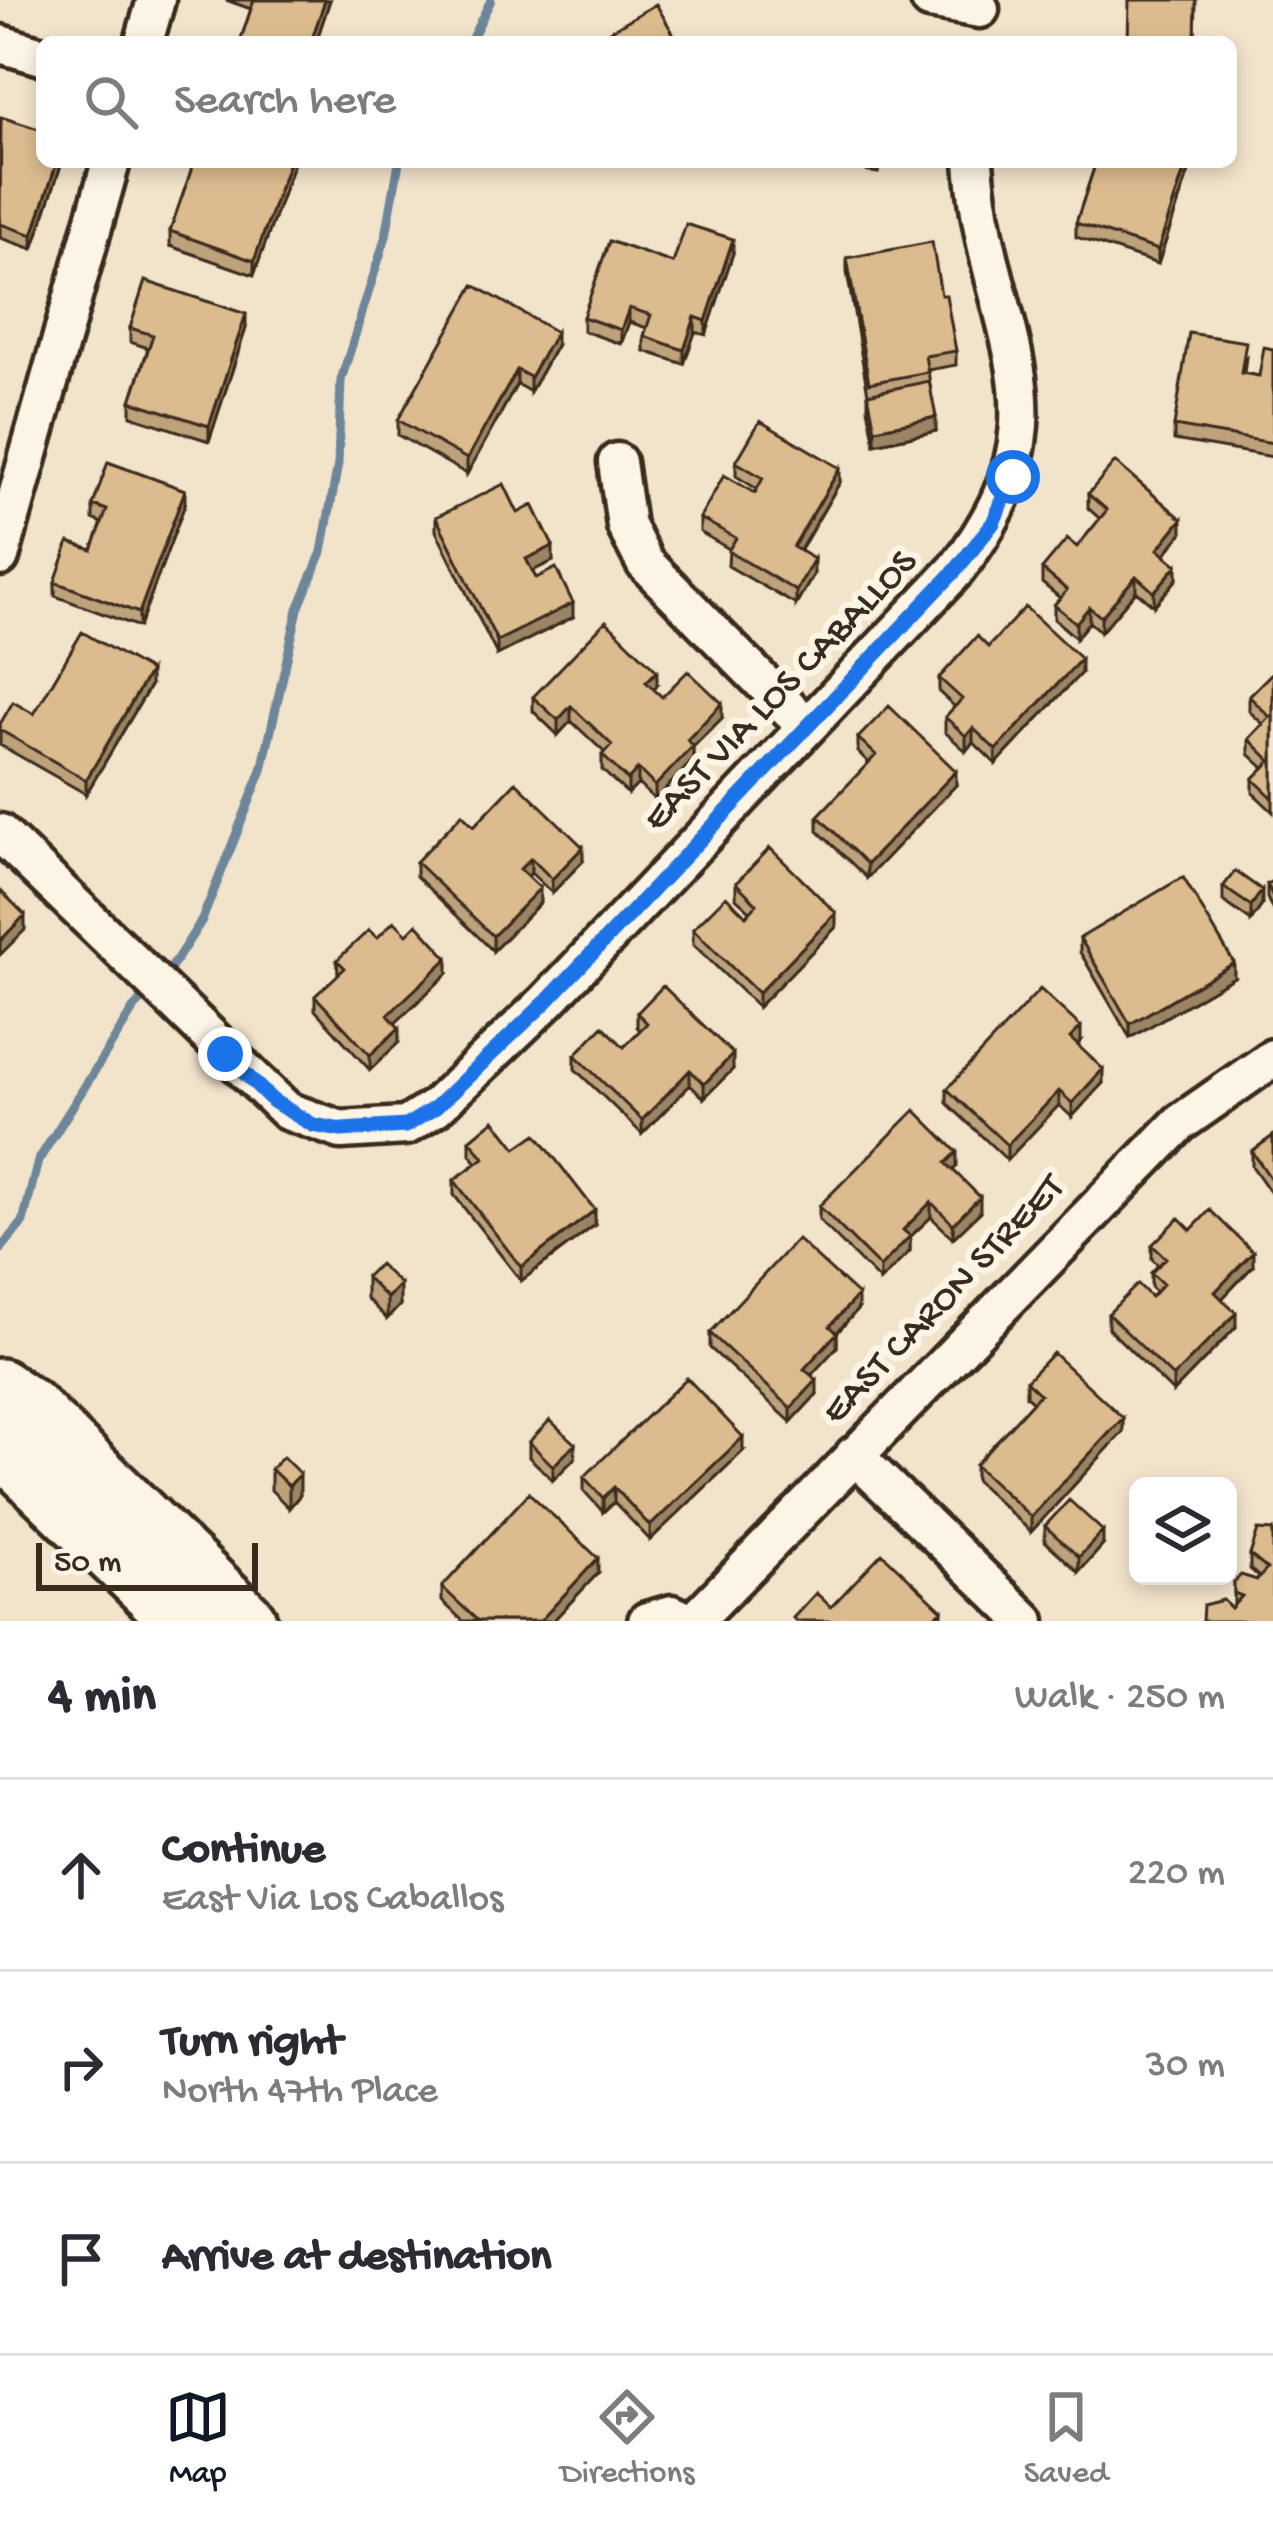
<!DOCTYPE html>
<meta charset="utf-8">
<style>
:root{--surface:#fff;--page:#f7f7f7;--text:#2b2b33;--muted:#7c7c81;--line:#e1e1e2;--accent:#111827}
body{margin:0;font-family:"Gochi Hand",sans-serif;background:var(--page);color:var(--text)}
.controls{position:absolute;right:36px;bottom:36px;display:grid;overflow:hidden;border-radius:18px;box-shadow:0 6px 18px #0003}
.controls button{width:108px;height:108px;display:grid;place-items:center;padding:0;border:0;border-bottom:3px solid var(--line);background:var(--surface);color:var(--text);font:60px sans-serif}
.scale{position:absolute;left:36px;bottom:30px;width:222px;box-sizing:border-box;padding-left:12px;border:6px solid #3b2a1e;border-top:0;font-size:33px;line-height:42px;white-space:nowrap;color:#3b2a1e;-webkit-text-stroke:9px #fcf5e5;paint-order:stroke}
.stop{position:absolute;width:36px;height:36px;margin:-27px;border:9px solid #1a73e8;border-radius:50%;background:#fff}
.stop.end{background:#1a73e8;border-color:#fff;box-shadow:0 3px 12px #0008}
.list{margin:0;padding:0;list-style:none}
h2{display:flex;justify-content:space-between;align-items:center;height:156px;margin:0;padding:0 48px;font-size:51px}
h2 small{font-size:39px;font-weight:400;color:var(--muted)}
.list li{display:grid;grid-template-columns:78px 1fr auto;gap:36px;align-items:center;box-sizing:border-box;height:192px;padding:0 48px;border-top:3px solid var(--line)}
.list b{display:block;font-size:45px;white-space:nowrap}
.list p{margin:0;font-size:39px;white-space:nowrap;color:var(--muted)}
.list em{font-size:39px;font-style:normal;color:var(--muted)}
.icon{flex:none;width:66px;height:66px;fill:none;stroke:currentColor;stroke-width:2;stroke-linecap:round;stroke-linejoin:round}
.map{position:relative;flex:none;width:1273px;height:1621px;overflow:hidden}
.search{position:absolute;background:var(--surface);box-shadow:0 6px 18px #0003;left:36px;right:36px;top:36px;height:132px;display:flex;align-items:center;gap:30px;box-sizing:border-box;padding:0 42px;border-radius:18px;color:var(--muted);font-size:45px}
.sheet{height:732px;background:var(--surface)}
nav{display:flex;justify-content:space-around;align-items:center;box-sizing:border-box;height:168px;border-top:3px solid var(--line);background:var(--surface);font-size:33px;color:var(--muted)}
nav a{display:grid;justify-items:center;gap:6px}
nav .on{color:var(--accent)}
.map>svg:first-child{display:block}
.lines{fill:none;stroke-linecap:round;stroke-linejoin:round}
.stream{stroke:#6d869a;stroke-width:9}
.minor-casing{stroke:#3b2a1e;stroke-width:45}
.primary-casing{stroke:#3b2a1e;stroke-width:66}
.minor{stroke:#fcf5e5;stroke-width:36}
.primary{stroke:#fcf5e5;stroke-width:57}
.wall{fill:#bda27b;stroke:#3b2a1e;stroke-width:3}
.shaded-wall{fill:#9a8464;stroke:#3b2a1e;stroke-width:3}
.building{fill:#dcbc8f;stroke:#3b2a1e;stroke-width:3}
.route{stroke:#1a73e8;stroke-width:15}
.labels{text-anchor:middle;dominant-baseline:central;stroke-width:12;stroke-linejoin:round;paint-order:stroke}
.street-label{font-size:39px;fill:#3b2a1e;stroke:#fcf5e5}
</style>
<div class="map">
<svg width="1273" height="1621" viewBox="0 0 1273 1621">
<rect width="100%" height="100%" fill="#f2e4cb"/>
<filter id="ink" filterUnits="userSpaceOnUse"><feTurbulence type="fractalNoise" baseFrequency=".00833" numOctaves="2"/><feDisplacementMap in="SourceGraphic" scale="24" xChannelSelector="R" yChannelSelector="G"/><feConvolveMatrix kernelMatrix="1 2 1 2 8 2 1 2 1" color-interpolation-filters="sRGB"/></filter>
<g filter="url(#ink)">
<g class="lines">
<path class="stream" d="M470,42l21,-42
M164,979l38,-59 60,-150 36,-161 24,-57 16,-88 3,-84 45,-144 13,-74
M0,1250l23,-28 15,-61 96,-153 18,-17"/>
<g class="minor-casing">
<path id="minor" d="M930,0l50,9
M144,42l12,-42
M0,44l42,12
M617,462l9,64 19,37 162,164
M0,557l111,-395
M0,833l287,278 54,19 65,-4 30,-19 111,-106 409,-431c124,-160 30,-236 18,-408
M854,1455l172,166
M647,1621l25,-7 15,7
M694,1621l486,-498 93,-65"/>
</g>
<g class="primary-casing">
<path id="primary" d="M0,1388l28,19 219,214
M0,1445l182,176"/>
</g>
<use href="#minor" class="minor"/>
<use href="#primary" class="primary"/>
</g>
<path class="wall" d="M226,0h104l-14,42h-76l11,-33z
M0,120l42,42h20l-29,87 -33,-11z
M294,162l-40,113 -84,-29v-15z
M866,162h14l-2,11 -12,-2z
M1096,162h96l-34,102 -82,-27v-14z
M733,253l-27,82 -11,-3 -11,32 -40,-13v-15l3,-8 -18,-6 -8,22 -38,-13v-14l90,-54z
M847,258l94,37 15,56v14l-28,5 8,61 -61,13 -7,-36v-14l-21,-122z
M130,328h116l-37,113 -78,-25v-15l17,-53 -18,-6z
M556,346l-26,46 -13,-8 -50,90 -69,-39v-15z
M1273,349v108l-99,-17v-14l72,-69 -2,16 15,3z
M736,462l104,20 -40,69 14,23 -18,31 -68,-39 1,-17 -29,-17v-14l55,-25 2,-4 -21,-13z
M1088,494l94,39 -17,22 12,24 -23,27 -18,-15 -35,41 -12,-10 -13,16 -22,-19v-14l6,-7 -18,-15v-14l35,-22 23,-28 -12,-11z
M185,504l-46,123 -84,-31v-14l37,-32 10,-27 -9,-4v-14z
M518,513l35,48 -21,10 4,7 37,39 -76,38 -61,-124v-14z
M988,647l93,26 -85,91 -23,-22 -7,9 -21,-19v-15l10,-10 -16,-15v-14z
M1273,672v140l-20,-19v-14l11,-11 -15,-14v-15l14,-15 -14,-13v-15z
M657,685l-4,4 9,8 60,21 -29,29v13l-38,40 -17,-16 -10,10 -26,-24v-15l3,-2 -34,-32 -13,14 -25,-24v-14z
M150,686l-64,108 -86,-49v-21z
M858,738l98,47 -89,93 -49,-47v-15l51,-53 -11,-11z
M474,826l109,35 -31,32 -21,-20 -3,3 12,27 -47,48 -77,-75v-14z
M1273,881v30l-6,-13v-14z
M736,883l100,44 -78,80 -65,-63v-15l53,-13 4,-5 -14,-13z
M1223,887l39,18 -11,16 -28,-20z
M407,934l41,39 -53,50 4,19 -29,28 -55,-60v-14l23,-21 -1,-15 40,-22z
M1080,938l154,39 -104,61 -50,-86z
M637,1013l96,56 -29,29 -14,-13 -48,49 -67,-65v-14l49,-8 16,-17 -3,-3z
M1081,1041l-3,4 25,38 -31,34 -13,-12 -52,55 -60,-57v-14z
M1273,1136v60l-21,-30v-15z
M470,1140l46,8 79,77 -74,56 -67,-86v-15l23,-17 -7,-9z
M957,1166l-4,4 27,42 -27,26 -22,-21 -21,20v14l-30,30 -61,-61v-14z
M1191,1230l62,36 -31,33 14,28 -63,65 -65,-64v-14l43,-17 5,-5 -5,-5v-14l7,-8 -6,-6v-14z
M366,1277l34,28 -13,14 -21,-21z
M858,1309l-21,24v14l-26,28 6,19 -26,28 -81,-74v-15z
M1026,1381l97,51 -92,100 -56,-52v-15l58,-63 -7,-6z
M529,1442l46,16 -22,22 -24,-23z
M743,1451l-93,89 -36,-38 -11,10 -19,-21v-14z
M271,1469l29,26 -11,13 -18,-18z
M1045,1526l58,19 -24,27 -34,-31z
M1273,1531v90l-42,-13 3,-3v-23l23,-2 2,-3 -9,-8v-14z
M598,1573l-45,48h-90l-21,-20v-14z"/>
<path class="shaded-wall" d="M325,0h5l-14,42h-5z
M57,162h5l-29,87v-14z
M289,162h5l-40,113v-14z
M1187,162h5l-34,102v-14z
M733,239v14l-27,82v-14z
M629,308v14l-8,22v-14z
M246,314v14l-37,113v-15z
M695,317v15l-11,32v-14z
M556,332v14l-26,46v-15z
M517,370v14l-50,90v-15z
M936,417v14l-61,13v-15z
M840,468v14l-47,80v-15z
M185,490v14l-46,123v-14z
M1182,519v14l-24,30v-14z
M553,546v15l-27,13v-15z
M814,559v15l-18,31v-14z
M1177,565v14l-23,27v-14z
M1136,576v15l-35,41v-15z
M573,603v14l-76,38v-14z
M1089,607v15l-13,16v-15z
M1081,659v14l-85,91v-14z
M150,671v15l-64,108v-14z
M657,671v14l-11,12v-15z
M722,703v15l-29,29v13l-38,40v-14l32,-46z
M571,706v15l-13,14v-15z
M973,728v14l-7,9v-15z
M638,769v15l-10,10v-14z
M956,771v14l-89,93v-14z
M583,847v14l-31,32v-14z
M531,858v15l-11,11v-15z
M540,888v15l-47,48v-15z
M1262,890v15l-11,16v-15z
M836,913v14l-78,80v-14z
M25,915v15l-25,25v-14z
M448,958v15l-60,57v-15z
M1234,963v14l-104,61v-14z
M1081,1027v14l-11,11v-14z
M399,1028v14l-29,28v-15z
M733,1054v15l-29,29v-14z
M1103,1069v14l-31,34v-14z
M690,1070v15l-48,49v-14z
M1059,1091v14l-52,55v-15z
M957,1152v14l-11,11v-14z
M980,1197v15l-27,26v-14z
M931,1202v15l-21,20v14l-30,30v-14l23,-37z
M595,1210v15l-74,56v-14z
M1253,1252v14l-38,40v-14z
M400,1284v21l-13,14v-21z
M858,1295v14l-28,31v-14z
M1236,1313v14l-63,65v-15z
M837,1333v14l-33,36v-14z
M817,1380v14l-26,28v-14z
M1123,1418v14l-92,100v-15z
M743,1437v14l-93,89v-14z
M575,1444v14l-22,22v-14z
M300,1474v21l-11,13v-22z
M614,1487v15l-11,10v-14z
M1103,1531v14l-24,27v-15z
M598,1558v15l-45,48h-13z
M942,1610v11h-11z"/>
<path class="building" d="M254,0h71l-14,42h-71z
M1129,0h67l-1,42h-67z
M656,4l22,38h-87z
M1,117l41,13v32h15l-24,73 -33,-11z
M194,162h95l-35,99 -84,-30z
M1096,162h91l-29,88 -82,-27z
M686,224l47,15 -27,82 -11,-4 -11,33 -40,-14 7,-21 -22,-7 -8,22 -38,-13 26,-76 64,22z
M932,242l9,53h5l10,56 -31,5 3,16 -59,11 -22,-125z
M145,281l101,33 -37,112 -78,-25 22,-66 -23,-7z
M474,285l82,47 -26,45 -13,-7 -50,89 -69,-39z
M1189,333l57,9 -5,31 18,3 5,-29 9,2v94l-99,-17z
M929,381l7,36 -61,12 -7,-35z
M760,421l80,47 -47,79 21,12 -18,32 -68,-40 8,-13 -36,-20 24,-43 31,18 8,-15 -27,-16z
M108,462l77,28 -46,123 -84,-31 14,-40 23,8 15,-40 -14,-5z
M1115,462l67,57 -24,30 19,16 -23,27 -18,-16 -35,41 -12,-10 -13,16 -22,-18 13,-15 -25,-21 25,-30 10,8 30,-37 -19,-16z
M504,484l14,29 15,-8 20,41 -27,13 10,19 20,-10 17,35 -76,38 -61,-124z
M1025,607l56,52 -85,91 -23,-22 -7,8 -21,-19 17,-18 -23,-21 38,-42 11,11z
M606,621l51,50 -11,11 16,15 26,-26 34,32 -35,37 6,6 -38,40 -17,-17 -10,11 -26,-25 10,-10 -41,-39 -13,14 -25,-23z
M82,632l68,39 -64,109 -86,-50v-6l13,-22 21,12z
M1273,672v126l-20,-19 18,-18 -22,-22 21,-22 -21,-21z
M889,706l67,65 -89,93 -49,-48 58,-61 -18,-17z
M516,782l67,65 -31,32 -21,-21 -11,11 20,19 -47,48 -77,-74 46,-48 12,12z
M770,848l66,65 -78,80 -65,-64 33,-33 20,20 11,-12 -21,-21z
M1235,871l27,19 -11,16 -28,-19z
M1183,877l51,86 -104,61 -50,-86z
M1273,881v16l-6,-13z
M0,890l25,25 -25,26z
M394,921l13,13 10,-10 31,34 -60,57 11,13 -29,27 -55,-59 30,-28 -8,-8 32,-30 8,8z
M663,986l70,68 -29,30 -14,-14 -48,50 -67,-65 28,-29 21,21 23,-24 -10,-10z
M1040,989l41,38 -11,11 33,31 -31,34 -13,-12 -52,54 -60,-56z
M915,1110l42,42 -11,11 34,34 -27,27 -22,-22 -28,28 7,6 -30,31 -61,-61z
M494,1120l22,28 20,-14 59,76 -74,57 -67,-87 30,-22 -14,-18z
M1273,1136v46l-21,-31z
M1210,1210l43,42 -38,40 21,21 -63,64 -65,-63 30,-30 13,13 12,-13 -12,-11 15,-15 -14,-13 27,-27 12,12z
M797,1239l61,56 -28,31 7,7 -33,36 13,11 -26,28 -81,-75z
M379,1264l21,20 -13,14 -21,-21z
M1053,1353l70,65 -92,99 -56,-52 65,-71 -14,-13z
M687,1378l56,59 -93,89 -36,-39 -11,11 -19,-21z
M550,1420l25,24 -22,22 -24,-24z
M283,1457l17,17 -11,12 -18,-17z
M529,1493l69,65 -58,63h-62l-36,-34z
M1069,1500l34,31 -24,26 -34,-31z
M1258,1530l15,1v90h-71l1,-16 20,-5 8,8 11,-12 -8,-3v-11l7,-7 16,5 10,-11 -17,-14z
M882,1553l60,57 -11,11h-135l-3,-3 23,-25 15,14z"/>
</g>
<g class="lines" filter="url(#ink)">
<path class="route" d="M225,1054l48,47 40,24 28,5 65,-4 30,-19 111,-106 409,-431 37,-47 20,-46"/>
</g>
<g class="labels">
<g class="street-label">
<text transform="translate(782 692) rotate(-46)">EAST VIA LOS CABALLOS</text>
<text transform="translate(945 1301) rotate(-46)">EAST CARON STREET</text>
</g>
</g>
</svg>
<div class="controls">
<button><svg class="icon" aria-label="layers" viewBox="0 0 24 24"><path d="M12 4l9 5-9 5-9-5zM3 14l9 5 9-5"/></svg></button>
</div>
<div class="scale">50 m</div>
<div class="stop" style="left:1013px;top:477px"></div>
<div class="stop end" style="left:225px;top:1054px"></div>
<div class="search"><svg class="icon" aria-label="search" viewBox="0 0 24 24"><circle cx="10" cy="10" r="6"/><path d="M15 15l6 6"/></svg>Search here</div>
</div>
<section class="sheet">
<h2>4 min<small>Walk · 250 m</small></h2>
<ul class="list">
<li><svg class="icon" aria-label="ahead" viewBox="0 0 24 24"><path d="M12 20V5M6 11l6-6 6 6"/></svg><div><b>Continue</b><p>East Via Los Caballos</p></div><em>220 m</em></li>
<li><svg class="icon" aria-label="right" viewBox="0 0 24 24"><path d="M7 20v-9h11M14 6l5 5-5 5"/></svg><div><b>Turn right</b><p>North 47th Place</p></div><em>30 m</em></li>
<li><svg class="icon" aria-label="arrive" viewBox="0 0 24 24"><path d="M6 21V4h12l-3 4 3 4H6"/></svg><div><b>Arrive at destination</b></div></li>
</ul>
</section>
<nav>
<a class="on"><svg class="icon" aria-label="map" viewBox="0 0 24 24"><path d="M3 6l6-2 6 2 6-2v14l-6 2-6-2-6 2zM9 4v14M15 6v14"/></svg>Map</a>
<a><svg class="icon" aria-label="directions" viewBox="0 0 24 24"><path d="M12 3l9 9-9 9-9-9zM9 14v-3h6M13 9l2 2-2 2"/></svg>Directions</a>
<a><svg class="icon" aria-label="saved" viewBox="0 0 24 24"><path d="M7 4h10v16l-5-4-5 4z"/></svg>Saved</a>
</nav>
